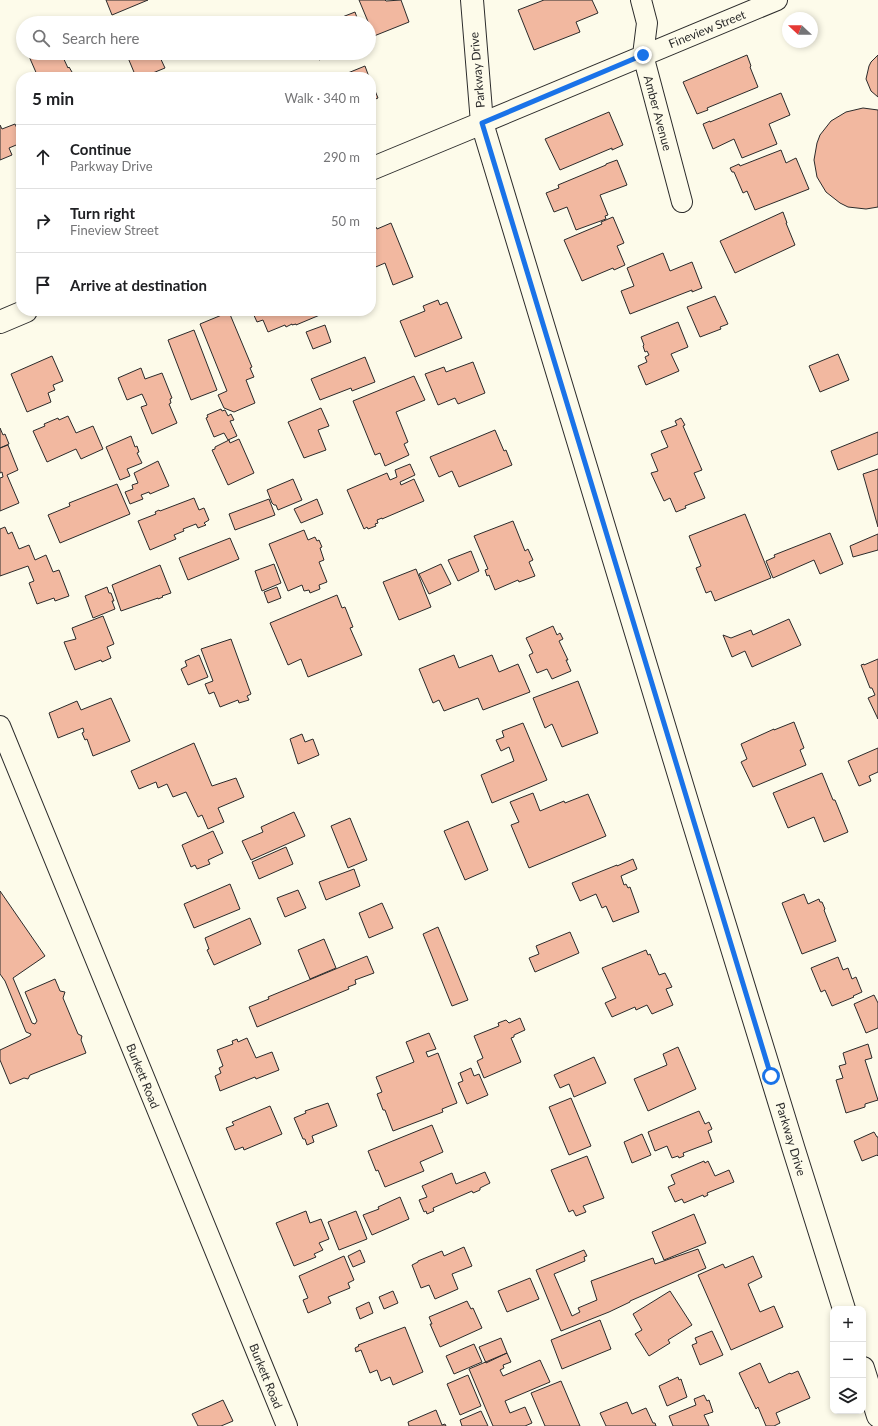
<!DOCTYPE html>
<meta charset="utf-8">
<style>
:root{--surface:#fff;--page:#f6f6f6;--text:#202124;--muted:#757577;--line:#e0e0e0}
body{margin:0;font-family:Lato,sans-serif;background:var(--page);color:var(--text)}
.controls{position:absolute;right:12px;bottom:12px;display:grid;overflow:hidden;border-radius:8px;box-shadow:0 2px 6px #0003}
.controls button{width:36px;height:36px;display:grid;place-items:center;padding:0;border:0;border-bottom:1px solid var(--line);background:var(--surface);color:var(--text);font:20px sans-serif}
.compass{position:absolute;left:782px;top:12px;width:36px;height:36px;border-radius:50%;background:var(--surface);box-shadow:0 2px 6px #0003;rotate:292deg}
.stop{position:absolute;width:12px;height:12px;margin:-9px;border:3px solid #1a73e8;border-radius:50%;background:#fff}
.stop.end{background:#1a73e8;border-color:#fff;box-shadow:0 1px 4px #0008}
.list{margin:0;padding:0;list-style:none}
h2{display:flex;justify-content:space-between;align-items:center;height:52px;margin:0;padding:0 16px;font-size:17px}
h2 small{font-size:13px;font-weight:400;color:var(--muted)}
.list li{display:grid;grid-template-columns:26px 1fr auto;gap:12px;align-items:center;box-sizing:border-box;height:64px;padding:0 16px;border-top:1px solid var(--line)}
.list b{display:block;font-size:15px;white-space:nowrap}
.list p{margin:0;font-size:13px;white-space:nowrap;color:var(--muted)}
.list em{font-size:13px;font-style:normal;color:var(--muted)}
.icon{flex:none;width:22px;height:22px;fill:none;stroke:currentColor;stroke-width:2;stroke-linecap:round;stroke-linejoin:round}
.map{position:relative;flex:none;width:878px;height:1426px;overflow:hidden}
.search{position:absolute;background:var(--surface);box-shadow:0 2px 6px #0003;left:16px;top:16px;width:360px;height:44px;display:flex;align-items:center;gap:10px;box-sizing:border-box;padding:0 14px;border-radius:22px;color:var(--muted);font-size:15px}
.panel{position:absolute;background:var(--surface);box-shadow:0 2px 6px #0003;left:16px;top:72px;width:360px;height:244px;border-radius:16px}
.map>svg:first-child{display:block}
.building{fill:#f2b8a0;stroke:#2b2b2b}
.lines{fill:none;stroke-linecap:round;stroke-linejoin:round}
.street-casing{stroke:#2b2b2b;stroke-width:22}
.secondary-casing{stroke:#2b2b2b;stroke-width:24}
.street{stroke:#fdfbea;stroke-width:20}
.secondary{stroke:#fdfbea;stroke-width:22}
.route{stroke:#1a73e8;stroke-width:5}
.labels{text-anchor:middle;dominant-baseline:central;stroke-width:3;stroke-linejoin:round;paint-order:stroke}
.street-label{font-size:12px;fill:#2b2b2b;stroke:#fdfbea}
</style>
<div class="map">
<svg width="878" height="1426" viewBox="0 0 878 1426">
<rect width="100%" height="100%" fill="#fdfbea"/>
<path class="building" d="M106,0h42l-36,15z
M359,0h26l1,1 15,-1 8,22 -35,14z
M544,0h48l6,13 -22,9 4,10 -46,18 -16,-40z
M355,12l4,11h-32z
M30,53h31l7,15 1,-1 3,5 -2,1 2,4h-34l-10,-23z
M126,53h32l7,15 -22,9h-7z
M316,53h20l-17,7z
M747,55l4,11 -1,1 8,20 -51,21 1,2 -11,4 -14,-32z
M878,55v42l-7,-6 -5,-12 3,-13 2,-4z
M365,66l4,11h-31z
M371,81l7,17 -7,3z
M781,93l9,22 -21,9 8,20 -35,14 -8,-19 -21,10 -10,-25 7,-3v1z
M863,108l15,2v97l-12,2 -18,-2 -8,-4 -14,-11 -9,-15 -3,-17 3,-17 3,-8 11,-14 15,-9z
M609,112l14,33 -11,5v-2l-52,22 -15,-31z
M15,124l6,13v6l-12,5 3,7 -12,5v-35l2,4z
M781,150l5,13 10,-5 13,31 -54,21 -8,-19 -4,2 -9,-21h-2l-2,-4 9,-4 1,2z
M617,160l10,25 -27,10 8,20 -3,1 1,3 -30,11 -9,-23 -13,5 -8,-19 13,-5 -1,-3 48,-20v-1z
M783,212l4,11h-1l9,22 -60,28 -15,-32z
M613,217l11,26 -7,3 8,19 -11,5 -1,-2 -31,13 -18,-41 38,-16 -1,-2z
M391,223l22,54 -20,8 -8,-22 -14,6v-40l5,-2 1,2z
M663,253l7,18 22,-9 10,26 -10,4v-2l-62,24 -9,-23 13,-5 -7,-18z
M715,296l13,28 -8,3 1,2 -21,8 -13,-30z
M438,300l2,5 7,-3 15,36 -47,19 -15,-36 25,-10 -2,-5z
M252,311h74l1,1 -31,13v-1l-4,1v-1l-6,3 -1,-2 -17,7 -5,-12 -6,2z
M229,312l23,55 -2,1 4,9 -8,3 9,23 -21,9 -10,-4 -6,-13 9,-4 -27,-67z
M678,322l10,25 -17,7 8,17 -33,14 -8,-19 9,-4 -2,-5 4,-2 -2,-4 -2,1 -2,-6 1,-1 -3,-8z
M325,325l6,17 -18,7 -7,-17z
M194,330l23,60 -26,10 -23,-60z
M838,354l11,26 -29,12 -11,-26z
M52,356l11,25 -10,4 2,5 -7,3 3,9 -24,10 -16,-38z
M365,357l10,25 -23,9 -1,-3 -31,12 -9,-21z
M473,362l12,31 -27,11 -3,-6 -17,7 -13,-31 19,-7 2,5z
M141,368l4,11 17,-6 10,25 -2,1 1,4 -2,1 8,19 -25,11 -11,-27 6,-2 -5,-11 -15,6 -9,-22z
M414,376l11,24 -29,12 12,30 -4,2 5,11 -24,11 -5,-13 -5,2 -22,-54z
M321,408l8,18 -11,4 8,20 -22,8 -16,-36z
M221,409l1,2 3,-1 3,6 3,-2 3,6 -4,1 7,15 -9,4 -4,-7 -10,4 -8,-19 2,-1 -1,-2z
M68,416l8,17 17,-7 10,23 -22,10 -5,-10 -29,13 -14,-31 12,-5 -1,-2 14,-6 1,2z
M681,418l4,7 -2,1 19,44 -8,3 11,25 -20,8 1,2 -10,4 -6,-14 -6,3 -13,-28 7,-2 -7,-17 17,-7 -7,-16 16,-6 -2,-4z
M0,428l3,7 2,-1 4,10 -9,4z
M495,430l9,21 2,-1 6,15 -53,22 -7,-16 -13,6 -9,-20z
M878,432v22l-40,16 -7,-19z
M131,436l4,11 2,-1 2,6 -2,1 5,10 -15,6 3,7 -10,4 -14,-33z
M239,439l15,34 -26,12 -16,-35 3,-1v-2l14,-7 1,3z
M8,445l10,25 -11,5 12,28 -19,8v-33l3,-1 -1,-5 -2,1v-25z
M158,461l11,25 -19,8 -1,-2 -8,3 2,4 -13,5 -5,-12 8,-3 -1,-4 6,-2 -4,-10z
M410,464l5,11 -15,7 1,3 13,-6 10,22 -42,18v-1l-5,2 1,3 -3,1 1,2 -8,3 -1,-2 -3,2 -17,-39 40,-17 3,7 7,-3 -2,-7z
M878,469v58l-15,-53z
M293,479l9,21 -24,10 -2,-5h-2l-2,-2 -5,-13z
M117,484l13,30 -70,29 -12,-28 22,-9 -1,-3z
M194,498l5,12 5,-2 5,12 -5,3 2,2 -8,3 -2,-4 -13,5 1,2 -10,4 2,4 -26,11 -12,-29 18,-7 -1,-2 4,-2 1,1z
M269,499l6,16 -40,15 -6,-16z
M317,499l6,15 -22,9 -7,-14z
M745,514l26,64 -56,23 -4,-10 -5,2 -10,-25 5,-2 -12,-30z
M513,521l12,30 3,-2 5,11 -4,2 6,14 -16,6 -1,-2 -23,10 -6,-15 -2,1 -2,-6 3,-1 -14,-33z
M5,527l3,7 4,-2 7,17 10,-4 6,15 11,-5 7,17 6,-2 10,26 -14,5 -1,-3 -17,6 -8,-21 5,-2 -6,-15 -28,10v-47z
M304,530l4,10 7,-3 2,4 2,-1 3,7 -2,1 4,12 -5,2 8,20 -8,3 1,4 -10,4 -1,-3 -5,1 -2,-6 -14,6 -19,-47z
M830,533l13,31 -23,10 -6,-14 -41,18 -7,-17 9,-4 -1,-2z
M878,534v16l-25,7 -3,-11z
M230,538l9,21 -51,21 -9,-22z
M471,551l8,20 -21,10 -10,-21z
M274,564l7,19 -19,8 -7,-20z
M441,564l10,20 -22,10 -10,-20z
M160,565l11,28 -9,3 1,1 -5,2v-1l-37,13 -9,-26z
M416,569l15,38 -32,13 -16,-38z
M107,587l2,6h2l3,8h-2l3,8 -22,9 -8,-22z
M277,587l4,11 -13,5 -4,-11z
M337,595l5,13 3,-1 8,20 -3,1 12,27 -54,22 -7,-18 -13,6 -18,-42z
M103,616l11,28 -7,3 4,11 -9,4 -1,-2 -26,10 -11,-28 12,-3 -4,-11z
M789,619l12,26 -49,22 -7,-16 -13,6 -9,-22 8,3 20,-8 2,5z
M553,626l4,9 3,-2 3,6 -4,2 9,19h-2l5,11 -19,8 -5,-10 -10,4 -8,-18 4,-2 -7,-15z
M231,639l20,55 -4,2 2,4 -10,3 -1,-3 -18,7 -6,-15 -5,2 -4,-10 8,-3 -12,-32z
M199,655l9,22 -20,8 -7,-16 6,-3 -2,-5z
M454,655l5,13 33,-13 7,17 19,-8 12,28 -47,18 -5,-12 -34,13 -5,-11 -6,3 -14,-34z
M878,659v60l-10,-21 7,-3 -3,-7h-2l-9,-23 3,-1v1z
M578,681l20,52 -36,14 -10,-23 -7,4 -12,-30z
M111,698l19,43 -37,15 -6,-17 -2,1 -3,-7 2,-1 -1,-4 -25,10 -9,-25 28,-12 4,9z
M794,722l10,26 -4,2 6,15 -53,22 -12,-25 6,-3 -6,-15 33,-15v1z
M523,723l24,57 -55,23 -11,-28 33,-14 -5,-14 -8,4 -5,-11 8,-3 -2,-6z
M302,734l3,8 8,-3 6,16 -21,9 -8,-25z
M194,743l18,43 24,-8 8,19 -26,11 6,14 -16,7 -6,-14 -4,2 -12,-25 -13,5 -6,-13 -9,4 -2,-6 -17,7 -8,-18z
M878,748v24l-9,4 2,5 -12,5 -11,-25z
M822,773l11,27h2l13,32 -24,10 -10,-25 -26,11 -15,-35z
M533,793l7,18 24,-10 1,2 23,-9 18,42 -77,32 -18,-43 8,-3 -9,-20z
M294,812l11,24 -54,24 -9,-19 21,-9 -2,-5z
M350,818l17,42 -19,8 -17,-42z
M468,821l20,49 -23,10 -21,-49z
M213,831l10,22 -15,7 2,4 -13,5 -2,-4 -4,2 -9,-22z
M286,847l7,17 -34,15 -7,-17z
M633,859l4,10 -16,7 3,9 2,-1 2,4 2,-1 9,25 -26,10 -7,-16 -4,2 -6,-14 -16,7 -8,-18 45,-18v1z
M354,869l6,17 -34,14 -7,-18z
M230,884l10,25 -46,19 -10,-24z
M298,890l8,18 -21,9 -8,-19z
M0,891l45,65 -32,22 19,45 3,1 2,-3 -12,-29 30,-13 5,12 5,1 -2,6 15,36 4,2 -1,4 5,13 -56,22 -2,4 -4,-1 -14,6 -10,-24v-10l30,-14 1,-2 -5,-2 -21,-51 -5,-7z
M804,894l4,10 11,-5 1,3h2l3,7 -1,1 12,31 -34,13 -20,-51z
M382,903l11,25 -24,10 -10,-25z
M250,918l11,26 -47,21 -7,-15 2,-1 -4,-11z
M438,927l30,73 -16,6 -29,-72z
M570,932l9,21 -44,19 -6,-14 10,-4 -3,-8z
M324,939l12,29 -26,11 -12,-29z
M646,950l2,5 2,-1 9,21 6,-2 7,14 -6,2 7,16 -21,9 -5,-9 -11,5 -1,-3 -23,10 -7,-14 11,-5 -14,-30z
M367,956l7,17 -19,7 1,4 -8,3 1,2 -92,38 -8,-20 20,-8 -1,-2z
M838,957l5,13 5,-2 4,11 4,-2 6,15 -9,4 1,1 -22,9 -7,-16 -4,2 -10,-24z
M874,995l4,8v25l-12,5 -12,-29z
M520,1018l5,12 -11,5v2l-3,1 10,24 -37,16 -7,-17 6,-3 -9,-22 25,-10 -1,-3 8,-3 3,3z
M429,1033l7,16 -10,3 2,5 10,-4 19,50 -15,6 1,3 -50,19 -8,-21h-2l-6,-16 5,-2 -6,-15 38,-15 -8,-20z
M247,1038l9,20 16,-6 7,18 -23,9 -1,-2 -35,14 -5,-15 6,-3 -2,-5 4,-2 -6,-16 16,-6 -1,-3 5,-2 1,3z
M868,1044l4,14 -7,2 13,40 -13,4v3l-19,6 -10,-33 7,-2 -4,-12 7,-2 -3,-11z
M678,1047l18,42 -48,22 -14,-32 33,-14 -4,-11z
M594,1057l12,26 -32,14 -5,-13 -9,4 -6,-13z
M471,1068l3,8 5,-2 9,21 -21,9 -9,-21 5,-2 -3,-8z
M571,1098l20,48 -22,9 -20,-48z
M328,1103l9,23 -25,10 2,6 -7,3 -2,-6h-2l-9,-21 12,-5 -1,-2z
M270,1106l12,28 -38,16 -1,-3 -8,3 -9,-22 8,-3 -2,-3z
M699,1111l6,13 4,-2 3,7 -4,2 4,11 -29,11 1,3 -5,2 -1,-2 -6,2 -5,-12 -12,5 -7,-19z
M432,1125l11,27 -23,10 4,9 -39,16 -7,-17 -2,1 -8,-20z
M874,1132l3,5h1v19l-1,-1 -15,6 -8,-20z
M642,1134l9,21 -19,8 -8,-21z
M587,1156l17,42 -21,8 3,6 -10,4 -3,-6 -4,2 -18,-42z
M704,1161l1,2 3,-2 7,15 14,-6 5,12 -27,11 1,2 -4,2 -1,-2 -19,8 -2,-4 -7,3 -7,-15 7,-3 -4,-9z
M485,1172l5,11 -10,5v2l-7,3 -1,-2 -39,17 1,3 -7,3 -1,-3 -2,1 -5,-12 8,-3 -5,-11 30,-13 4,11z
M400,1197l9,22 -37,16 -9,-20 16,-6 -1,-2z
M306,1211l4,12 11,-4 8,20 -10,4 4,7 -9,4 2,3 -22,9 -18,-43z
M356,1211l11,28 -28,11 -11,-28z
M694,1214l12,29 -42,17 -12,-28z
M464,1247l8,19 -20,8 6,15 -23,10 -6,-14 -8,3 -9,-23 6,-3v-1l24,-10 2,5z
M698,1249l8,19 -76,33v1l-21,10 -48,19 -25,-61 48,-20 3,6 -3,1 1,4 -31,13 18,42 8,-4 -2,-4 19,-8 -6,-19 62,-23 2,6z
M360,1250l5,12 -12,5 -5,-11z
M344,1256l10,24 -6,3 2,5 -22,9 3,6 -23,10 -5,-13 5,-2 -9,-22z
M753,1256l9,21 -14,7 12,28 14,-6 9,21 -52,23 -33,-75 25,-11 2,4z
M530,1278l9,21 -32,13 -9,-21z
M393,1291l5,12 -14,6 -5,-12z
M670,1291l22,34 -24,15 2,3 -21,13 -14,-22 7,-4 -9,-16z
M467,1301l4,8 2,-1 9,20 -42,19 -10,-23h2l-3,-7z
M369,1302l4,11 -13,6 -4,-11z
M600,1320l11,29 -49,20 -11,-29z
M405,1327l18,45 -30,13 -3,-8 -9,4 -4,-11 -7,3 -9,-23 -5,2 -1,-4 4,-2 -1,-1z
M712,1331l11,24 -23,10 -8,-20 5,-2 -2,-5z
M501,1338l6,15 -21,10 -7,-16z
M474,1344l8,18 -28,12 -8,-18z
M507,1353l4,9 -8,3 1,3 -4,2 3,6 37,-16 10,22 -45,19 5,12 15,-6 7,16 -7,3h-32l-24,-57z
M760,1363l9,20 21,-10 1,1 7,-3 12,27 -34,15 4,10 -6,3h-8l-8,-19 -2,2 -17,-36z
M468,1375l13,31 -21,9 -13,-31z
M678,1377l1,3 2,-1 6,18 -20,9 -8,-20z
M561,1381l19,45h-35l-14,-33z
M704,1395l3,6 2,-1 4,12 -9,3 5,11h-36l-4,-10 27,-11 -2,-6z
M223,1400l10,21 -12,5h-23l-6,-12z
M627,1402l5,12 14,-6 7,15h2l1,3h-50l-6,-13z
M436,1410l6,15 3,-1 1,2h-37l-1,-4z
M481,1411l7,15h-26l-2,-6z"/>
<g class="lines">
<g class="street-casing">
<path id="street" d="M641,0l6,23 -4,32 39,147
M482,123l295,-123
M0,726l287,700"/>
</g>
<g class="secondary-casing">
<path id="secondary" d="M472,0l10,123 210,695 102,332 50,159
M371,169l111,-46
M0,322l26,-11
M863,1368l15,48"/>
</g>
<use href="#street" class="street"/>
<use href="#secondary" class="secondary"/>
</g>
<g class="lines">
<path class="route" d="M643,55l-161,68 289,953"/>
</g>
<g class="labels">
<g class="street-label">
<text transform="translate(707 29) rotate(-22)">Fineview Street</text>
<text transform="translate(477 70) rotate(-95)">Parkway Drive</text>
<text transform="translate(658 113) rotate(75)">Amber Avenue</text>
<text transform="translate(143 1076) rotate(68)">Burkett Road</text>
<text transform="translate(791 1139) rotate(73)">Parkway Drive</text>
<text transform="translate(266 1376) rotate(68)">Burkett Road</text>
</g>
</g>
</svg>
<div class="controls">
<button>+</button>
<button>−</button>
<button><svg class="icon" aria-label="layers" viewBox="0 0 24 24"><path d="M12 4l9 5-9 5-9-5zM3 14l9 5 9-5"/></svg></button>
</div>
<svg class="compass" viewBox="-18 -18 36 36"><path d="M0-13l5 13h-10z" fill="#e53935"/><path d="M0 13l5-13h-10z" fill="#757577"/></svg>
<div class="stop" style="left:771px;top:1076px"></div>
<div class="stop end" style="left:643px;top:55px"></div>
<div class="search"><svg class="icon" aria-label="search" viewBox="0 0 24 24"><circle cx="10" cy="10" r="6"/><path d="M15 15l6 6"/></svg>Search here</div>
<section class="panel">
<h2>5 min<small>Walk · 340 m</small></h2>
<ul class="list">
<li><svg class="icon" aria-label="ahead" viewBox="0 0 24 24"><path d="M12 20V5M6 11l6-6 6 6"/></svg><div><b>Continue</b><p>Parkway Drive</p></div><em>290 m</em></li>
<li><svg class="icon" aria-label="right" viewBox="0 0 24 24"><path d="M7 20v-9h11M14 6l5 5-5 5"/></svg><div><b>Turn right</b><p>Fineview Street</p></div><em>50 m</em></li>
<li><svg class="icon" aria-label="arrive" viewBox="0 0 24 24"><path d="M6 21V4h12l-3 4 3 4H6"/></svg><div><b>Arrive at destination</b></div></li>
</ul>
</section>
</div>
